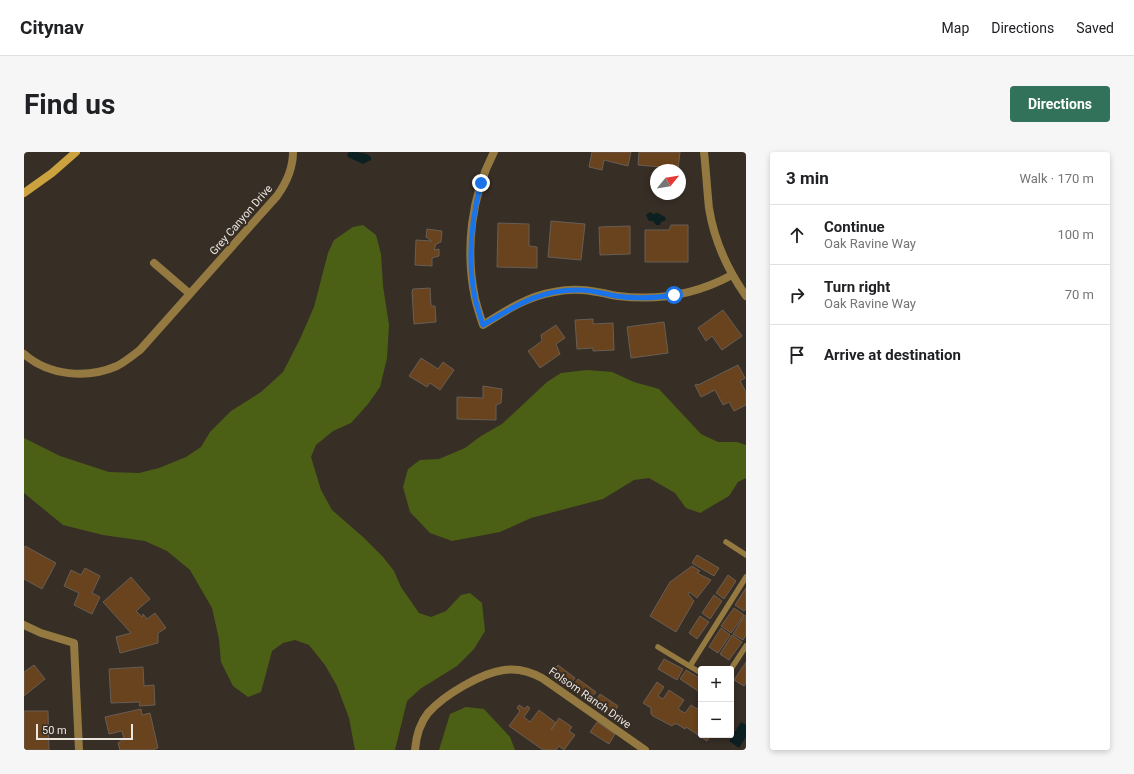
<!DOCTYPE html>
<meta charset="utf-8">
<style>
:root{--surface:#fff;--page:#f6f6f6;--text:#202124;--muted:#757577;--line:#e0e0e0;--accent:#32725a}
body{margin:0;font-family:Roboto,sans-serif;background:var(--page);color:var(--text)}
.controls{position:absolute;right:12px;bottom:12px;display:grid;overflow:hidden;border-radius:4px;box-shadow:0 2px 6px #0003}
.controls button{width:36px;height:36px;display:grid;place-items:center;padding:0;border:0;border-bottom:1px solid var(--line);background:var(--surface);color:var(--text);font:20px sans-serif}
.compass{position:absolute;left:626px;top:12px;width:36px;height:36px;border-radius:50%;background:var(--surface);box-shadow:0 2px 6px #0003;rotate:60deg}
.scale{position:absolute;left:12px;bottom:10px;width:97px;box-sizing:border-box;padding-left:4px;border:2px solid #ece6e1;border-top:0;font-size:11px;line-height:14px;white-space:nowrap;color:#ece6e1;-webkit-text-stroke:3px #372e26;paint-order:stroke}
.stop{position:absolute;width:12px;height:12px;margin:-9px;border:3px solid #1a73e8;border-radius:50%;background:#fff}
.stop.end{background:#1a73e8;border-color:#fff;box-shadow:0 1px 4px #0008}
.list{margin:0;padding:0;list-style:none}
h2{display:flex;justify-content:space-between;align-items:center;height:52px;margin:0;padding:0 16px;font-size:17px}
h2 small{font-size:13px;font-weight:400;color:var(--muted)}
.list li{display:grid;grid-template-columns:26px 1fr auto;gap:12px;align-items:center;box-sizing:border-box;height:60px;padding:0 16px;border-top:1px solid var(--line)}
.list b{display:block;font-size:15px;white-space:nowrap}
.list p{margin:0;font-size:13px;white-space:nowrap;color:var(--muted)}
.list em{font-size:13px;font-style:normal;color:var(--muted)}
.icon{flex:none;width:22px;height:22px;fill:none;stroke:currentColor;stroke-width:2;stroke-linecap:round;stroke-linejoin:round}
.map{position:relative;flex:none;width:722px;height:598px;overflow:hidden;border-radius:4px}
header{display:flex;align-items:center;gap:24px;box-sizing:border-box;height:56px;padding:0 20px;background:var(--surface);border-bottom:1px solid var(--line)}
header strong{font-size:19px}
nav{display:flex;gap:22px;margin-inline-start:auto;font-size:14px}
.intro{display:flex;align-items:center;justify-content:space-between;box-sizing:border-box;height:96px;padding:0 24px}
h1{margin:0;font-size:28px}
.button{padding:10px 18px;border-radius:4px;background:var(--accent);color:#fff;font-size:14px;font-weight:700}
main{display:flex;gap:24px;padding:0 24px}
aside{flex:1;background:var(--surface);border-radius:4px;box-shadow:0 2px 6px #0003}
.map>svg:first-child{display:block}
.green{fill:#4c6015}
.water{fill:#0c1f21}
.building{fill:#69431d;stroke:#685e55}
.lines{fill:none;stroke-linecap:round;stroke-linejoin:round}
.service{stroke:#947a40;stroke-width:5.5}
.minor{stroke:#947a40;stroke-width:8}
.secondary{stroke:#cca23f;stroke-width:8}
.route{stroke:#1a73e8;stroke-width:5}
.labels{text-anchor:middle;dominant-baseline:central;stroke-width:4;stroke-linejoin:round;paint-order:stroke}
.street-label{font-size:11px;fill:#ece6e1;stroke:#372e26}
</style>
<header>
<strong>Citynav</strong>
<nav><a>Map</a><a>Directions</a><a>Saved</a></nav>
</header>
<div class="intro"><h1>Find us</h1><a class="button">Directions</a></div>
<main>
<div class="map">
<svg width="722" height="598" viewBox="0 0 722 598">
<rect width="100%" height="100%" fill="#372e26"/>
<path class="green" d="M339,73l13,10 5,19 2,32 6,39 -2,33 -7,29 -12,17 -17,19 -18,8 -17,14 -5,12 10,33 11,20 31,27 20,20 11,14 7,16 18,26 12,4 15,-6 15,-16 9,-2 12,10 3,28 -11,18 -17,17 -37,23 -13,12 -12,49h-40l-6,-32 -12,-32 -12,-21 -16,-20 -14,-5 -12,3 -11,8 -11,41 -13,5 -15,-11 -12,-24 -2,-23 -7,-31 -22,-38 -23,-19 -22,-10 -42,-6 -40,-10 -39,-32v-55l36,18 49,16 30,1 20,-5 27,-11 15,-10 9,-15 21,-21 30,-19 22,-20 17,-33 14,-32 14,-54 6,-13 19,-13z
M563,218l25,2 22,10 25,7 42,45 17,8h19l9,3v33l-8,4 -9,14 -29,17 -14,-5 -11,-15 -26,-15 -15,2 -31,19 -72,19 -31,14 -48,9 -22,-8 -20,-21 -7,-25 5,-18 12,-9 19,-1 26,-11 16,-12 21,-12 45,-42 14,-9z
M442,555l18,2 26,28 5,13h-76l11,-36z"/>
<path class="water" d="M325,0c7,0 17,0 22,5v3l-8,4 -15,-7 -1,-2z
M626,60l3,2 5,-1 7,4 1,3 -5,2 -1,3h-4l-3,-4h-4l-3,-6z
M717,570l5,3v12l-7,11 -10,-7z"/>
<path class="building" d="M568,0h39l-3,14 -24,-6 -2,10 -13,-3z
M615,0h41l-2,18h-17v-3l-23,-2z
M527,69l34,3 -4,36 -33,-3z
M474,71l31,1v22l8,1v21l-40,-1z
M647,73h17v37h-43v-32h24z
M606,74v28l-30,1 -1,-28z
M403,77l15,2 -1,11 -5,2 -2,6 5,-1v7l-7,2v8l-17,-1 1,-25 16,1 -6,-4z
M406,136l1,18h4l1,16 -22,2 -2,-32 1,-3z
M699,158l19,26 -20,14 -10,-14 -6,5 -8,-13z
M569,167v5l20,-1 1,27 -21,1v-3l-16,1 -2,-29z
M640,170l4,31 -37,5 -4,-31z
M532,173l9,13 -9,6 4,10 -20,14 -12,-17 14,-10 -1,-6z
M397,206l17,11 5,-7 11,8 -14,20 -10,-7 -3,4 -18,-11z
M714,213l7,13 -5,3 6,11v13l-12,6 -5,-9 -6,3 -8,-15 -14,7 -6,-12 2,-1 1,1z
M459,234l19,3 -1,14 -5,2v15l-39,-1v-22l26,1z
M1,394l31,17 -14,26 -18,-10v-31z
M673,403l22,13 -5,8 -22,-13z
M668,414l8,5 -3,2 14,7 -14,18 -8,-6 -1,2 6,7 -18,31 -26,-16 20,-34z
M61,416l15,8 -8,17 8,4 -8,17 -18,-9 5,-12 -15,-7 7,-16 10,5z
M704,423l8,6 -12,18 -8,-6z
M107,425l19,22 -14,12 6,6 1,-3 4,5 8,-6 11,15 -8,5v10l-38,10 -4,-16 15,-4 -28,-31z
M722,436v21l-2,2 -9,-6z
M690,443l8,6 -12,18 -8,-6z
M710,456l10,7 -13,18 -10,-7z
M721,463l1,1v19l-3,5 -10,-6z
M676,464l9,6 -12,17 -8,-6z
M697,476l9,7 -12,18 -9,-6z
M708,483l10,7 -13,18 -9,-6z
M640,507l19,10 -6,11 -19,-11z
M722,510v21l-2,3 -10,-6z
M10,513l11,14 -21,17v-24z
M534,513l17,13 -7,9 -17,-13z
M119,515l1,19 10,-1 1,20 -16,1 1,-4 -29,1 -2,-34z
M662,518l15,9v8l-3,4 -18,-12z
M554,527l18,13 -7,9 -18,-13z
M633,530l7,5 -6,9 5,3 6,-9 15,10 -6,9 7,4 6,-8 6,4 2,-3 2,1v28h13v1l-3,-1 -4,6 -21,-14 -1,2 -8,-5h-3l-2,2 -19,-10 -2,-2v-6l-8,-5z
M576,542l18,12 -6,10 -19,-12z
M495,553l6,4 2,-3 3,2 -6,9 6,5 9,-12 17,13 -5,7 8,-12 13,9 -3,4 6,4 -11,15 -5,-4 -3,4h-13l-34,-24 11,-15 -3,-3z
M117,557l1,6 8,-2 8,35 -6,2h-32l-2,-7 6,-4 -2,-8 -13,3 -4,-17z
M0,559h24l1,39h-25z
M573,570l18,12 -6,10 -19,-12z"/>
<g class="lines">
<path class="service" d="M702,390l20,13
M634,495l43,26
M666,514l56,-89
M707,517l15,-23"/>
<path class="minor" d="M470,0c-23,44 -29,98 -19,146 2,9 5,18 8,27 22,-14 45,-29 71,-33 14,-3 29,-3 43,0 7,1 14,3 21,4 40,5 79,-2 114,-21
M680,0c2,18 3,37 5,56 5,32 18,61 37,88
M130,111l36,31
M0,202c25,22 63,25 93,12 8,-4 15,-10 23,-16l137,-154c10,-14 16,-27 16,-44
M0,473l17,8 33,10 5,107
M391,598c1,-12 5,-27 13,-37 16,-18 53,-40 76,-43 13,-2 27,2 38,8l103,72"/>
<path class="secondary" d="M0,41l28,-20 24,-21"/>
</g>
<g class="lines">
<path class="route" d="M457,31c-10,38 -14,76 -6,115 2,9 5,18 8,27 32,-19 57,-36 97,-35 12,0 24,4 36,6 19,3 39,2 58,-1"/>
</g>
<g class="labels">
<g class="street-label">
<text transform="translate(217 68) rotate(-49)">Grey Canyon Drive</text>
<text transform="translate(566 546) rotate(35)">Folsom Ranch Drive</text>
</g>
</g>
</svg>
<div class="controls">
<button>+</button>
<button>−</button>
</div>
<svg class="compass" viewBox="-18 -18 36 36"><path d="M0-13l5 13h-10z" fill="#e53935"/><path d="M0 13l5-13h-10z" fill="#757577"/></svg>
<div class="scale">50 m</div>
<div class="stop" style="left:650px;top:143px"></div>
<div class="stop end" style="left:457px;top:31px"></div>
</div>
<aside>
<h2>3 min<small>Walk · 170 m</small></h2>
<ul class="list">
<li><svg class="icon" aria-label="ahead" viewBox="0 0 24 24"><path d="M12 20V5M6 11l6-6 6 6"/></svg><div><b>Continue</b><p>Oak Ravine Way</p></div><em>100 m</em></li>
<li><svg class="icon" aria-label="right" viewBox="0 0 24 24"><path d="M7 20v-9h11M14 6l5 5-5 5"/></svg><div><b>Turn right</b><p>Oak Ravine Way</p></div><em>70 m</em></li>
<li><svg class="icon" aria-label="arrive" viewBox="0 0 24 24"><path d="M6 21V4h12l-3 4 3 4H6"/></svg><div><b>Arrive at destination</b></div></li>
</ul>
</aside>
</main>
